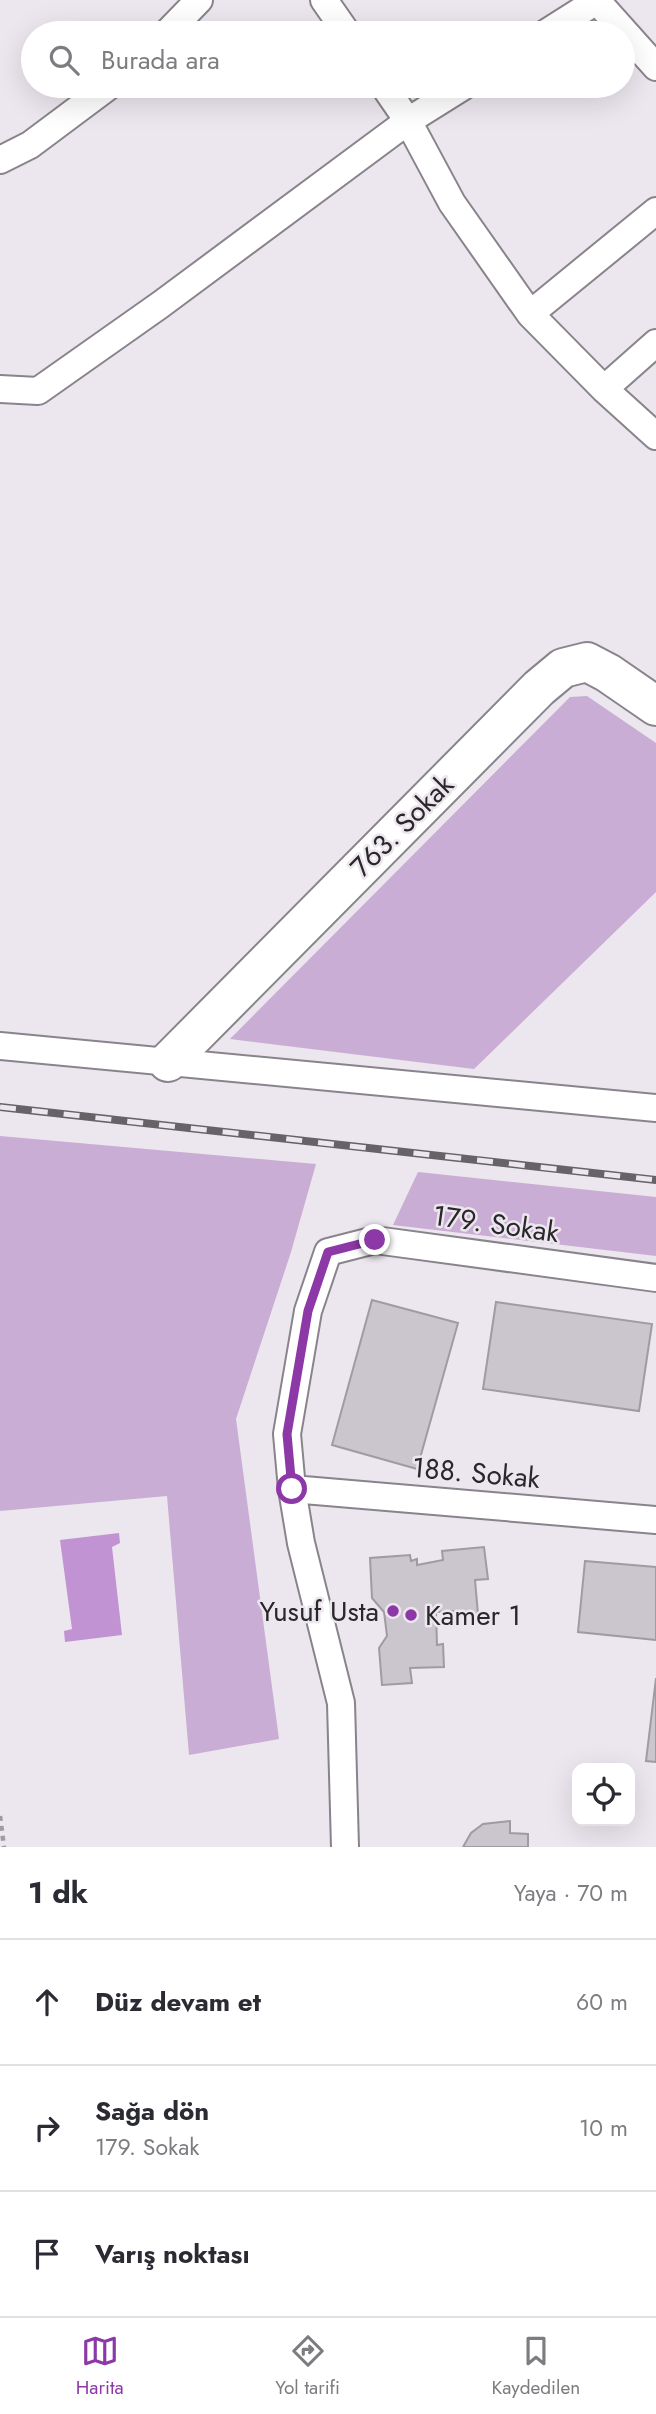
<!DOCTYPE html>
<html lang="tr">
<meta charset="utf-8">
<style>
:root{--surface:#fff;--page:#f7f7f7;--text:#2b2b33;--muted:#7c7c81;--line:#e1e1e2;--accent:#8c38a7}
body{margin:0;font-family:Jost,sans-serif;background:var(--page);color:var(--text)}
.controls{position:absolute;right:21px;bottom:21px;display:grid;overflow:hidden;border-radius:14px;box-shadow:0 7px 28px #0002}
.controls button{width:63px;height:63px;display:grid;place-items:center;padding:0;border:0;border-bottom:2px solid var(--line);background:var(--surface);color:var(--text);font:35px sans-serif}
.stop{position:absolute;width:21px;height:21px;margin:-16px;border:5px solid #8c38a7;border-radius:50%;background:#fff}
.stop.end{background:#8c38a7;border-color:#fff;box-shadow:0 2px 7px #0008}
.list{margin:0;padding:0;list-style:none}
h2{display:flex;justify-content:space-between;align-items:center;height:91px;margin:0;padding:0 28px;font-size:30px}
h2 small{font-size:23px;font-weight:400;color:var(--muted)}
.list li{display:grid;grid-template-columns:46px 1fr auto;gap:21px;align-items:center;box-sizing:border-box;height:126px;padding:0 28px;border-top:2px solid var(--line)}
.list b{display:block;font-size:26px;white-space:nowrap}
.list p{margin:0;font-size:23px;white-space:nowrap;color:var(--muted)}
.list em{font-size:23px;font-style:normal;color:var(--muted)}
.icon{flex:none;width:38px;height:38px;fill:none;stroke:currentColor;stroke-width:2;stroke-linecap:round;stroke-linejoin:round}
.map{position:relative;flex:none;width:656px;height:1847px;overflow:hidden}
.search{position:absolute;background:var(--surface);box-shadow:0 7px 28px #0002;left:21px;right:21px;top:21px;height:77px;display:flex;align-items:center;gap:18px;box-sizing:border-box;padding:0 24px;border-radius:38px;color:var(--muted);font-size:26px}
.sheet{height:469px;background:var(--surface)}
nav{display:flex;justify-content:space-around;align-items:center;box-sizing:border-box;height:98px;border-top:2px solid var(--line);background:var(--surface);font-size:19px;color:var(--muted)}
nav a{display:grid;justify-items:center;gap:4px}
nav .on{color:var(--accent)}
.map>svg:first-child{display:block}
.green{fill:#c9add4}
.water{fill:#c293d2}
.building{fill:#cbc5cd;stroke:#a09ba2;stroke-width:2}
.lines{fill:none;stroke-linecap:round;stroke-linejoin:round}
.street-casing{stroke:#89838b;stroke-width:30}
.secondary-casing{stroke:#89838b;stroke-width:42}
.path{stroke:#a09ba2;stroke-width:4.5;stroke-dasharray:5 5;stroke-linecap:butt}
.street{stroke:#fff;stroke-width:26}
.secondary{stroke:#fff;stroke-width:38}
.rail-casing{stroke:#666267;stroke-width:8}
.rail{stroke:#ece6ee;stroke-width:5;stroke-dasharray:16;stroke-linecap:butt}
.route{stroke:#8c38a7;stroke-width:9}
.poi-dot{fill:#8c38a7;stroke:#ece6ee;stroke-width:2.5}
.labels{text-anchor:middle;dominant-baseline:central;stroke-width:5;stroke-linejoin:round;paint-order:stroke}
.street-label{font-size:28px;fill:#29272a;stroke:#ece6ee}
.poi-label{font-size:28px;fill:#29272a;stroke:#ece6ee;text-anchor:end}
</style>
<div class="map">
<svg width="656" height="1847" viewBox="0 0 656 1847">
<rect width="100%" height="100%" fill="#ece6ee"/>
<path class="green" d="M587,696l69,47v149l-182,177 -244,-30 340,-342z
M0,1136l316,28 -25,88 -55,167 43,320 -90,16 -22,-259 -167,15z
M418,1172l238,25v59l-263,-31z"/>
<path class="water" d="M119,1533l1,10 -8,4 10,88 -57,7 -1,-11 8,-2 -12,-89z"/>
<path class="building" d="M372,1300l86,23 -41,146 -85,-24z
M496,1302l156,22 -13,87 -156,-22z
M484,1547l4,32 -13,1 3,34 -23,3 -1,-6 -18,1 1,33 6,-1 1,23 -34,1 2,15 -30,2 -3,-37 8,-12 -3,-24 -12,-14 -2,-40 40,-3 1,6 6,-2v6l26,-5 -1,-9z
M585,1561l71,6v73l-78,-8z
M656,1678v84l-10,-1z
M510,1821v12l18,1v13h-65l8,-14 12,-9z"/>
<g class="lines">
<g class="street-casing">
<path id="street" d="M324,0l23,33
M597,1l59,66
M167,33l32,-33
M546,33l52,-33
M384,86l24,35 44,82 78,111 74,75 52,47
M0,160l30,-15 79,-59
M530,314l126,-103
M0,389l38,2 122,-86 248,-184 56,-35
M604,389l52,-46
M0,1046l656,62
M292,1489l364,31
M345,1847l-4,-144 -40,-160 -9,-54 -5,-55 21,-123 20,-59 47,-12 281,38"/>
</g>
<g class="secondary-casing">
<path id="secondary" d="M168,1062l371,-374 24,-20 24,-6 21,11 48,33"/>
</g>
<path class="path" d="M0,1816l4,31"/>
<use href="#street" class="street"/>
<use href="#secondary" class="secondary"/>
<g class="rail-casing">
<path id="rail" d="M0,1107l656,73"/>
</g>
<use href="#rail" class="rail"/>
</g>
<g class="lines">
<path class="route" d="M292,1489l-5,-55 21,-123 20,-59 47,-12"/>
</g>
<g class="poi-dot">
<circle cx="393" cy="1611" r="7"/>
<circle cx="411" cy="1615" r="7"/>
</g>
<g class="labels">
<g class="street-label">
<text transform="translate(402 826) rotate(-45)">763. Sokak</text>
<text transform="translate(496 1224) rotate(8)">179. Sokak</text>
<text transform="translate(476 1473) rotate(5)">188. Sokak</text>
</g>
<g class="poi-label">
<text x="379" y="1611">Yusuf Usta</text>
<text x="425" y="1615" text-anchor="start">Kamer 1</text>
</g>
</g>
</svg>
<div class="controls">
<button><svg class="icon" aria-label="locate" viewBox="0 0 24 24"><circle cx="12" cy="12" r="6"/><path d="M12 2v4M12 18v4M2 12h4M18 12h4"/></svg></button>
</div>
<div class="stop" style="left:292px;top:1489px"></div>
<div class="stop end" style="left:375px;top:1240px"></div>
<div class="search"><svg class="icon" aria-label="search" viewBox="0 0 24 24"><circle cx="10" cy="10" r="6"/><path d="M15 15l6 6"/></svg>Burada ara</div>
</div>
<section class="sheet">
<h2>1 dk<small>Yaya · 70 m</small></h2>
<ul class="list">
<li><svg class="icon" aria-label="ahead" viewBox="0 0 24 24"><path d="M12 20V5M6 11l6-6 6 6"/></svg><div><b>Düz devam et</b></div><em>60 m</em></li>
<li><svg class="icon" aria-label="right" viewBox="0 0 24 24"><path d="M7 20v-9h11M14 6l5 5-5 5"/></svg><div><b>Sağa dön</b><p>179. Sokak</p></div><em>10 m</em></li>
<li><svg class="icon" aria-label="arrive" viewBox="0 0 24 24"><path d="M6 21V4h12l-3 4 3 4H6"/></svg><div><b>Varış noktası</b></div></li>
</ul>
</section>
<nav>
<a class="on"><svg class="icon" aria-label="map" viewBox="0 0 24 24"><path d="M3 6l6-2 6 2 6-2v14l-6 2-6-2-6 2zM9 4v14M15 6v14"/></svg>Harita</a>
<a><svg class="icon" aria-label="directions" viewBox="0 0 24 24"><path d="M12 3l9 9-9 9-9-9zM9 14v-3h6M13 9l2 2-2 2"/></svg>Yol tarifi</a>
<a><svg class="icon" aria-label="saved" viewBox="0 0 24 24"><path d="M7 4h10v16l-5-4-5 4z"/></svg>Kaydedilen</a>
</nav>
